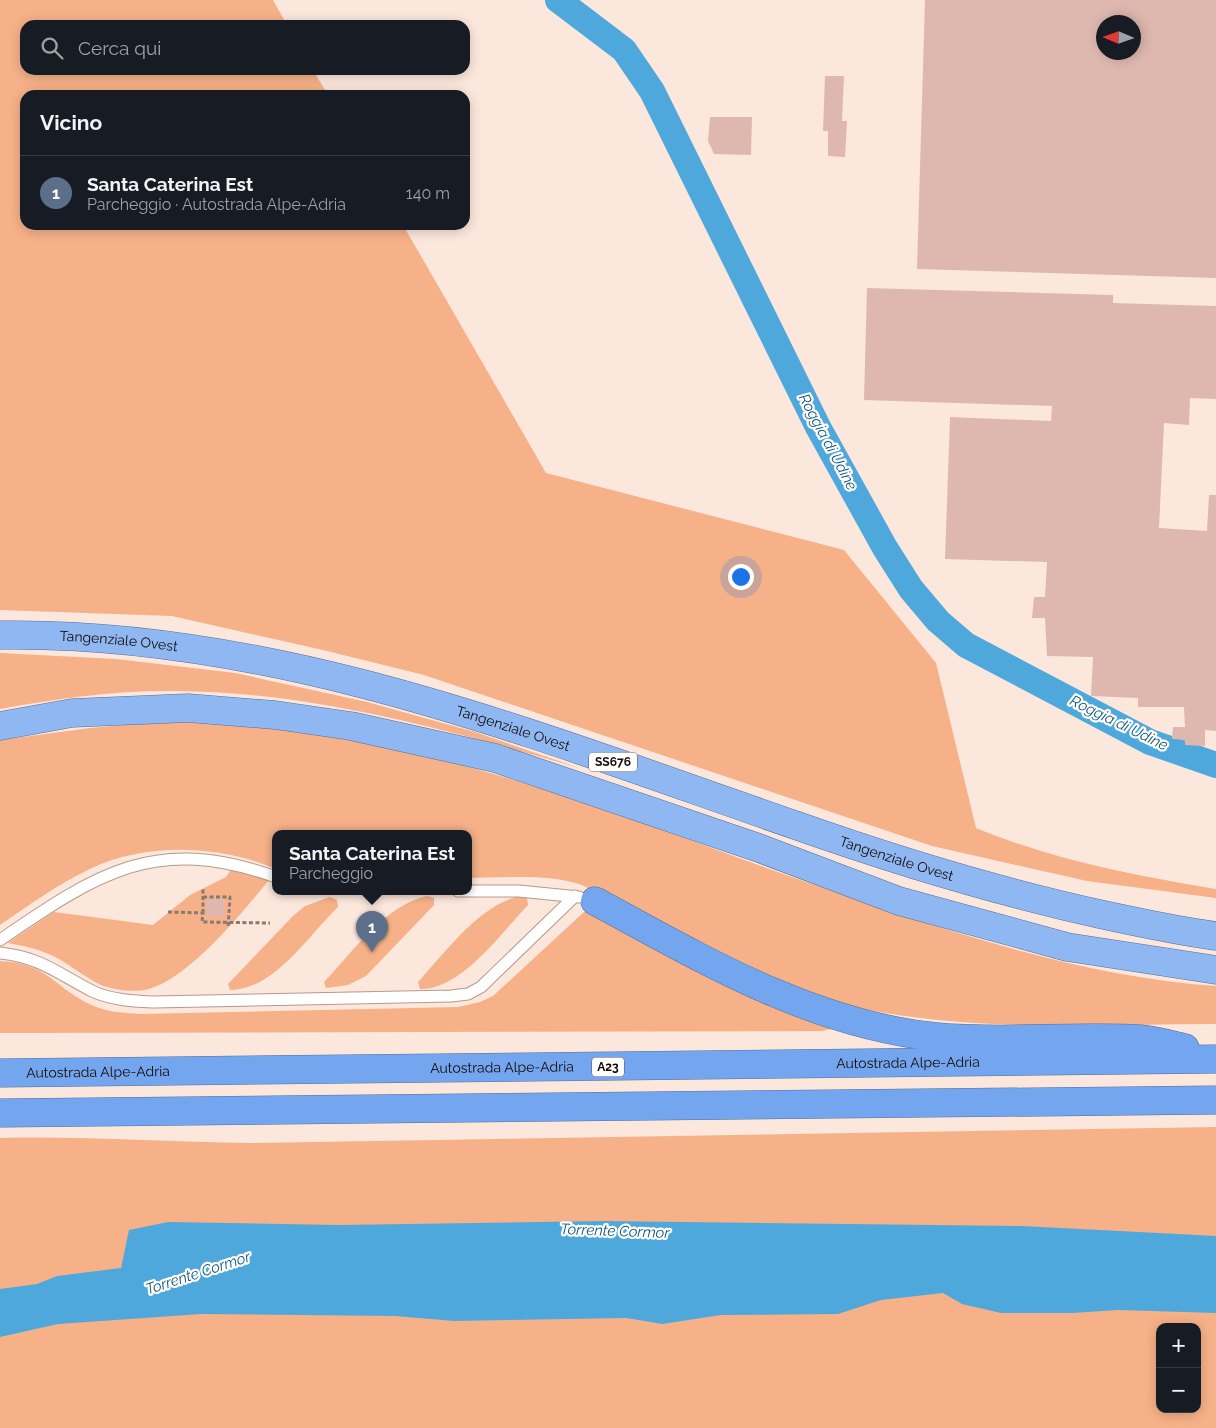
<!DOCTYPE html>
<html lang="it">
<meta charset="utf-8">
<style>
:root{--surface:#171b24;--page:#242831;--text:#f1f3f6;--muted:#9ea1a6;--line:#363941;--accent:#b6b29d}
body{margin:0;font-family:Raleway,sans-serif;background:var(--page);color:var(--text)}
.controls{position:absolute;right:15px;bottom:15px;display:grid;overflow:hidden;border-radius:10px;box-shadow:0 2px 12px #0003}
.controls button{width:45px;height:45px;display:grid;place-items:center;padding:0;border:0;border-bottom:1px solid var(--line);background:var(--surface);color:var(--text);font:25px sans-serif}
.compass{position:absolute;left:1096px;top:15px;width:45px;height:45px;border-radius:50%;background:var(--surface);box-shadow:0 2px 12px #0003;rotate:272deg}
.you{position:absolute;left:740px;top:576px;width:18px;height:18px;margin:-12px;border:4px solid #fff;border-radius:50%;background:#1a73e8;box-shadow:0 0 0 8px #1a73e833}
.badge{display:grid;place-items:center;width:32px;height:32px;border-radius:50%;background:var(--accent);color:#fff;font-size:16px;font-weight:700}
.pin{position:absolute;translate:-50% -41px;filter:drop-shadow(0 1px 2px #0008)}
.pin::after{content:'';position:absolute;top:26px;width:18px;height:15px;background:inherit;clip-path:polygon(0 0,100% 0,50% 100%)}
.popup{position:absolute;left:272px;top:830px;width:200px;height:65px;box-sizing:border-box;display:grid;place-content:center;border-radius:10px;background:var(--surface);filter:drop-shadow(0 1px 4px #0005);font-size:16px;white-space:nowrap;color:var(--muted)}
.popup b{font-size:19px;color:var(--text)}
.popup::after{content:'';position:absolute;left:50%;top:100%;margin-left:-10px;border:10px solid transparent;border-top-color:var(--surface)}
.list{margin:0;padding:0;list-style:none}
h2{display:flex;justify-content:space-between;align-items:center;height:65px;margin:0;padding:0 20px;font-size:21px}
h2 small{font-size:16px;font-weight:400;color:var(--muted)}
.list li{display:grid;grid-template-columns:32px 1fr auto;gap:15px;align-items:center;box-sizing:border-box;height:75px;padding:0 20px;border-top:1px solid var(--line)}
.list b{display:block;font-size:19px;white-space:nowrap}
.list p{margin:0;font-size:16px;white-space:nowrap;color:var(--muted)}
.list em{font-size:16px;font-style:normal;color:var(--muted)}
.icon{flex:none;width:28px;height:28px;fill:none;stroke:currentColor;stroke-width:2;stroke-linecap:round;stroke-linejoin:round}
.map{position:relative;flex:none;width:1216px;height:1428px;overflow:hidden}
.search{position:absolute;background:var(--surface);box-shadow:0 2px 12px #0003;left:20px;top:20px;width:450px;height:55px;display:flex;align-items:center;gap:12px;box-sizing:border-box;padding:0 18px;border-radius:15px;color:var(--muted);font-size:19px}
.panel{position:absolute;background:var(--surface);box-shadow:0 2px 12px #0003;left:20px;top:90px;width:450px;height:140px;border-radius:15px}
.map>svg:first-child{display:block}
.green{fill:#f6b188;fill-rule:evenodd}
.water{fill:#4fa8dc}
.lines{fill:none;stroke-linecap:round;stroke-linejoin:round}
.canal{stroke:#4fa8dc;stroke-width:26}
.building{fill:#deb8af;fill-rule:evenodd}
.service-casing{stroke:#b99987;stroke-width:13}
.trunk-casing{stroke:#526f9c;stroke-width:29}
.motorway-casing{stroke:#526f9c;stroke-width:29}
.path{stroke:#897971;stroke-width:3;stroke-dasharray:4 2.5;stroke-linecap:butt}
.service{stroke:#fff;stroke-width:11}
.trunk{stroke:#8fb8f2;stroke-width:28}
.motorway{stroke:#73a6ee;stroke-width:28}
.labels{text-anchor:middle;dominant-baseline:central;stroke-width:4.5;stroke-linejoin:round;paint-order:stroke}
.shield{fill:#fff;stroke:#5a534f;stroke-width:1}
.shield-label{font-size:12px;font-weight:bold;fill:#140904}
.street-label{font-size:14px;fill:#140904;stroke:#fff}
.water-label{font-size:15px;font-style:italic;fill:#12577a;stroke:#fff}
</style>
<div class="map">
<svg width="1216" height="1428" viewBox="0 0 1216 1428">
<rect width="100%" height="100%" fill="#fce7dc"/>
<path class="green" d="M0,0h273l14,25h-262v45h288l15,25h-303v130h378l143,248 298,77 92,113 40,165c78,32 157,47 240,61v9l-129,-17 -155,-35 -508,-171 -101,-25 -151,-34 -172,-6z
M0,653l116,6 119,14 132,29 108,30 104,36c-130,-38 -266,-76 -402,-77 -59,-1 -118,7 -177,18z
M161,722c52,1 102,3 153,11 165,25 322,88 478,144 134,47 281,99 424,109v38c-119,0 -249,9 -365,-18 -96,-23 -181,-78 -269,-121 -36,-12 -76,-7 -114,-7v-45h-192v36c-56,-24 -130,-27 -186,0 -32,15 -61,36 -90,56v-185l90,-12z
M232,868l37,12c-27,33 -79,97 -120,109 -14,4 -35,1 -48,-4 -15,-7 -28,-18 -42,-26 -16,-9 -34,-13 -51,-16l46,-31 99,13 37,-30 36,-18z
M427,896l7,2v7l-68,71 -18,9 -22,3 -2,-6c29,-30 61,-77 103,-86z
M520,896l7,2 1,7c-27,28 -67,85 -108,84l-2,-7c28,-30 61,-77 102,-86z
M330,897l7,3 1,7c-30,29 -64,83 -108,83l-2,-6 65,-68 12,-10z
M595,911l237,116 -1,2 -9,2 -822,2v-72c50,2 55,29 94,45 14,6 30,7 46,8l318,-7 22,-5 13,-6 91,-84z
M1216,1127v301h-1216v-290c83,-2 166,4 249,5zM1160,1327h37v82h-37z"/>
<path class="water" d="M602,1221l420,5 194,10v77l-98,-3 -46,3h-71l-39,-9 -19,-11 -62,7 -43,14 -117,1 -59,9 -35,-6 -173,3 -59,-5 -194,-2 -143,10 -58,13v-48l37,-5 20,-8 64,-8 8,-38 39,-8 171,3z"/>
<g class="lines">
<path class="canal" d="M558,0l66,50 28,41 166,336 67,121 26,41 27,32 28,24 184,97 66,23"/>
</g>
<path class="building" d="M925,0h291v278l-299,-9zM1104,22h30v30h-30z
M825,76h19l-2,45h5l-2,36 -17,-1v-25h-5z
M710,117h42l-1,38 -37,-1 -6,-13z
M867,288l246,7v8l103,3v93l-26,-1 -1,27 -25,-2 -5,105 48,3 2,-36h7v236l-11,-1v16l-20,-1v-5l-13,-1 1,-12h12l-1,-20h-46v-9l-47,-2 2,-39 -46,-1 -2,-38h-13l2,-21h11l2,-35 -102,-3 5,-142 101,4 1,-15 -188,-6z
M206,899h18v18l-18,-1z"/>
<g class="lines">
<g class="service-casing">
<path id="service" d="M458,891h61l60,6
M0,940c98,-67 155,-106 276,-63
M0,953c40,4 59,21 92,38 19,9 41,10 61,11l298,-6 17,-2 13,-7 94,-91"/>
</g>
<g class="trunk-casing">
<g id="trunk">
<path id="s1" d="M0,635c277,-4 537,101 795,190 102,36 204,67 309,90 37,8 74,16 112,21"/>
<path d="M0,726l72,-13 116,-5 87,7 76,11 144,32 264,90 140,53 168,46 149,23"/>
</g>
</g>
<g class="motorway-casing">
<g id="motorway">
<path d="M595,901c107,58 218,124 342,136 68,6 136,-2 204,2 14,1 30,6 44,9"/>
<path id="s2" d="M0,1073l1216,-14"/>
<path d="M0,1113l1216,-13"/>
</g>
</g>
<path class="path" d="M203,897h27l-2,31
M168,912l35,1 -1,9 68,1
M203,913v-25"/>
<use href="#service" class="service"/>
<use href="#trunk" class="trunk"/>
<use href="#motorway" class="motorway"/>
</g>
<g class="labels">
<g class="shield">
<rect x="589" y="752.5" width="48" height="19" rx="4"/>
<rect x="592" y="1057.5" width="32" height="19" rx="4"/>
</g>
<g class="shield-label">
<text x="613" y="762">SS676</text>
<text x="608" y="1067">A23</text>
</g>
<g class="street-label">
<text stroke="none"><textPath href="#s1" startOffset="119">Tangenziale Ovest</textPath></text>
<text stroke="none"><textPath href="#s1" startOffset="524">Tangenziale Ovest</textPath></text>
<text stroke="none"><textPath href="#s1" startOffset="929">Tangenziale Ovest</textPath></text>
<text stroke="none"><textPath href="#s2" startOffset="908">Autostrada Alpe-Adria</textPath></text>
<text stroke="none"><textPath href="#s2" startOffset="502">Autostrada Alpe-Adria</textPath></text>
<text stroke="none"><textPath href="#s2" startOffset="98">Autostrada Alpe-Adria</textPath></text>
</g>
<g class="water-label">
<text transform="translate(828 442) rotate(62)">Roggia di Udine</text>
<text transform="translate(1119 723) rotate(26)">Roggia di Udine</text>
<text transform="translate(615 1231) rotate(2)">Torrente Cormor</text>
<text transform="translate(198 1273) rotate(-18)">Torrente Cormor</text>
</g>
</g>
</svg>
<div class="controls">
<button>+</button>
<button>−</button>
</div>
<svg class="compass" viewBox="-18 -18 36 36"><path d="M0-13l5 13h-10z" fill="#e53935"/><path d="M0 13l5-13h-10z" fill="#9ea1a6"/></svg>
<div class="you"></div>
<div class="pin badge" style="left:372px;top:952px;background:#5c6f8a">1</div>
<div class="popup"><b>Santa Caterina Est</b>Parcheggio</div>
<div class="search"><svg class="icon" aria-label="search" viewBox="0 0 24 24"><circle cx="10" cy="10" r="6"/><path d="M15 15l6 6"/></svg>Cerca qui</div>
<section class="panel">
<h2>Vicino<small></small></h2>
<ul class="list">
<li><span class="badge" style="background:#5c6f8a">1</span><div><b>Santa Caterina Est</b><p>Parcheggio · Autostrada Alpe-Adria</p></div><em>140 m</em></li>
</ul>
</section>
</div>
